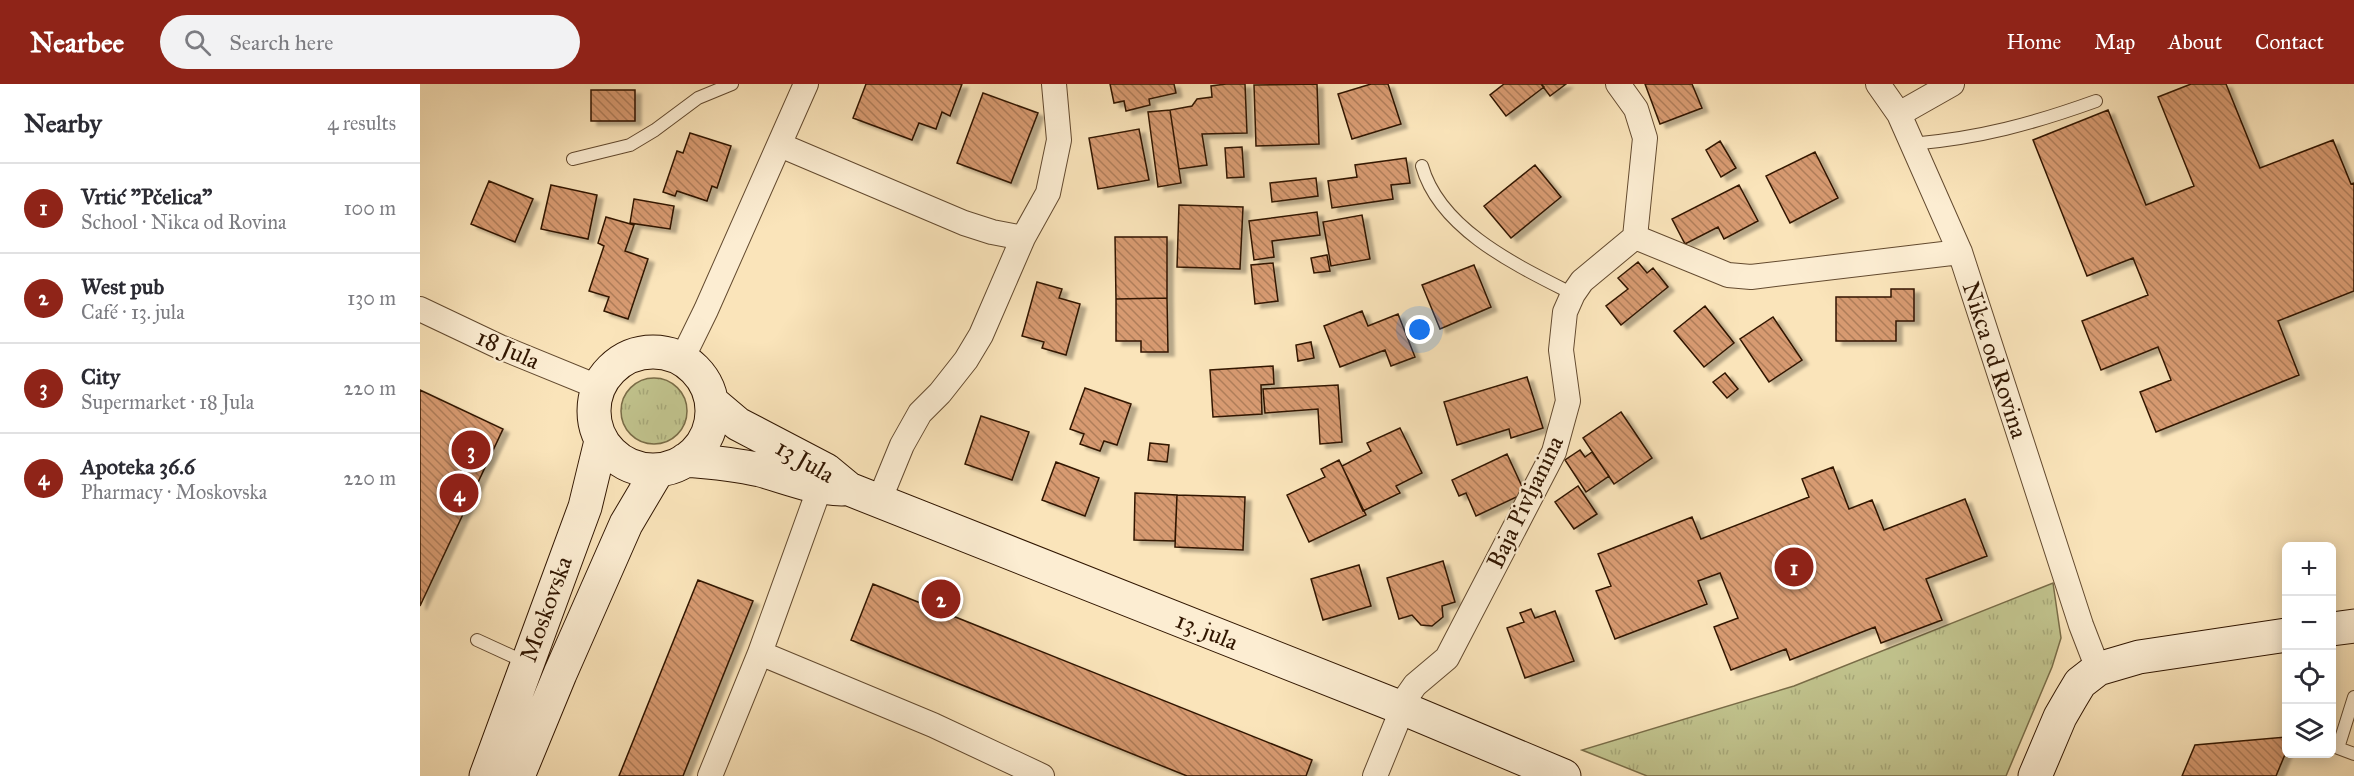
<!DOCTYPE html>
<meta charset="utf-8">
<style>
:root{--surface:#fff;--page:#f2f2f3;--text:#2b2b33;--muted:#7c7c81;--line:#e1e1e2;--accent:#8f2418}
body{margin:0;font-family:"IM FELL Great Primer",serif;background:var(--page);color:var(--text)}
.controls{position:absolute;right:18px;bottom:18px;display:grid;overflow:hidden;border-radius:9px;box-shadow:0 3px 15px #0003}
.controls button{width:54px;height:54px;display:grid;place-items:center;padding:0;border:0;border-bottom:2px solid var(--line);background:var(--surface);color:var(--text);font:30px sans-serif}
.you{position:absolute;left:1000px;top:246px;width:21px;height:21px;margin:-15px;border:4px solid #fff;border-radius:50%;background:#1a73e8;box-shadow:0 0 0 9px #1a73e833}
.badge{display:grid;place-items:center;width:39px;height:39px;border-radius:50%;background:var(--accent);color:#fff;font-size:20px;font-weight:700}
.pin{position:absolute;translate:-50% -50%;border:3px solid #fff;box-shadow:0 2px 6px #0006}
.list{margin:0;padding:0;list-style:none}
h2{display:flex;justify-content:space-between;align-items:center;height:78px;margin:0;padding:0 24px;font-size:26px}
h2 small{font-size:20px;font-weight:400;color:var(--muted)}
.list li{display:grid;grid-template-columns:39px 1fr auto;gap:18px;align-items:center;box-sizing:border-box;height:90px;padding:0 24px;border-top:2px solid var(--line)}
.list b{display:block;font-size:22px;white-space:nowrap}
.list p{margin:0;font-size:20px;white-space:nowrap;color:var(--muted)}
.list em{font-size:20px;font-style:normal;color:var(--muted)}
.icon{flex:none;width:33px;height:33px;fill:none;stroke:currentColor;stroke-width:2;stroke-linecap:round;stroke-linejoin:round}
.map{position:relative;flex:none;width:1934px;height:692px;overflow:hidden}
header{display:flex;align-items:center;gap:36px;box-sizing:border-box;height:84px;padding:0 30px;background:var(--accent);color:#fff}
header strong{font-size:28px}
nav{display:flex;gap:33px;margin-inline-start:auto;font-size:21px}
.search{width:420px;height:54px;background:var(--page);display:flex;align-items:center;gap:15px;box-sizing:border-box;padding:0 21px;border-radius:33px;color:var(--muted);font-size:22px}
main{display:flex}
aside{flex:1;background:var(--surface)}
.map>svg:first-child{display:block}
.grass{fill:url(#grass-tufts);stroke:#796c47;stroke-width:1.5}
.building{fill:url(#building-back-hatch);stroke:#311601;stroke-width:1.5;filter:url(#shadow)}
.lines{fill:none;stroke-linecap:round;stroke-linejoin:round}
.lane-casing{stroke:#634a2f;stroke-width:14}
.street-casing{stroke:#634a2f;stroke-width:26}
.secondary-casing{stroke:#311601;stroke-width:35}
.lane{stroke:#fcedd2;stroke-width:12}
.street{stroke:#fcedd2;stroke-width:24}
.secondary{stroke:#fcedd2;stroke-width:33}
.labels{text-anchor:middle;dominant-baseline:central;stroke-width:4.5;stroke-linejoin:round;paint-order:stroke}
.street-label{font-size:24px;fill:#311601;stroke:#fcedd2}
</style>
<header>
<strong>Nearbee</strong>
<div class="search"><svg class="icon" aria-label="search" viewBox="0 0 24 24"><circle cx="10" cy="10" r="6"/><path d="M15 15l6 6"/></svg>Search here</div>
<nav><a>Home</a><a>Map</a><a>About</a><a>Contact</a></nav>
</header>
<main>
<aside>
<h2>Nearby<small>4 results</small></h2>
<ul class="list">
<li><span class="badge">1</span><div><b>Vrtić &quot;Pčelica&quot;</b><p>School · Nikca od Rovina</p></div><em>100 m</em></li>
<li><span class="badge">2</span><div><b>West pub</b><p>Café · 13. jula</p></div><em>130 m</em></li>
<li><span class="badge">3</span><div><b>City</b><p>Supermarket · 18 Jula</p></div><em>220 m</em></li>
<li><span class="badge">4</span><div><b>Apoteka 36.6</b><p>Pharmacy · Moskovska</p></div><em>220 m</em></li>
</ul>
</aside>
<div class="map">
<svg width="1934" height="692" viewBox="0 0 1934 692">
<defs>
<pattern id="grass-tufts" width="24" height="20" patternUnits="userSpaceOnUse" patternTransform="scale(1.5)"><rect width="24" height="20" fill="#c1c38d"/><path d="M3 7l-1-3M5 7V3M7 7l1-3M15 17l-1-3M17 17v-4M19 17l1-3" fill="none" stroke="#a6a778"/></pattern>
<pattern id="building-back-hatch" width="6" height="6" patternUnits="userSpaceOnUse" patternTransform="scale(1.5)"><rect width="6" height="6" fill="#d79a71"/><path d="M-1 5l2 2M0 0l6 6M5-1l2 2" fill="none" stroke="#af7d5a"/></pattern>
<filter id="shadow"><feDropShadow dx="6" dy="4" stdDeviation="1.5" flood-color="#0004"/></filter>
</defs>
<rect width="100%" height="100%" fill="#fae4ba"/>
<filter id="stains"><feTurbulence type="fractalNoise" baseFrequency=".00333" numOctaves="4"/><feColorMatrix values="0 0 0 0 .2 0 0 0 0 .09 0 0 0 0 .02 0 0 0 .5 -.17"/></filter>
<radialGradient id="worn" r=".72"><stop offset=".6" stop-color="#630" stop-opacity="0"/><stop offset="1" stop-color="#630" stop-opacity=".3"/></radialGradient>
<path class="grass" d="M201 327a33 33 0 1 1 66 0a33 33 0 1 1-66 0Z
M1633,499l8,55 -9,29 -46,109h-359l-65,-26 212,-64z"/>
<path class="building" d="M446,0h96l-12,32 -8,-4 -6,17 -17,-6 -7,17 -59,-22z
M690,0h64l2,9 -27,6 1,6 -24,6 -2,-10 -10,2z
M806,0h19l2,49 -45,1 5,31 -28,4 -9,-59 22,-4 5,-7 15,-2 -1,-11z
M897,0l2,60 -63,2 -2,-61z
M951,0h17l13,40 -49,15 -14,-45z
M1084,0h37l3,3 -38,29 -16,-21z
M1121,0h25l-16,12z
M1225,0h47l10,24 -42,16z
M1771,0h35l34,84 73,-28 18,44 3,-1v108l-76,30 21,54 -143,57 -16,-40 31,-12 -13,-33 -57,23 -19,-49 66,-26 -15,-37 -46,18 -54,-136 75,-30 38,95 48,-19 -36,-89z
M171,6h44v31h-44z
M563,9l55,20 -27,70 -54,-20z
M750,26l11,73 -23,4 -10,-75z
M719,45l10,51 -51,9 -9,-51z
M270,49l41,13 -14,42 -5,-2 -5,15 -30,-10 -2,5 -12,-4 14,-41 6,2z
M1300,57l16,27 -15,9 -15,-27z
M822,63l2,30 -17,1 -2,-30z
M1395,68l23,46 -48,25 -24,-47z
M986,74l4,25 -19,2 2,14 -61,9 -4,-27 29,-4 -2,-12z
M1115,81l26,32 -50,41 -27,-32z
M896,94l2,18 -46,6 -2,-19z
M69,97l44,18 -18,43 -44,-18z
M131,101l46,10 -9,44 -47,-10z
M1319,101l19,36 -34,18 -6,-12 -33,17 -13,-25z
M214,115l40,7 -4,23 -40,-6z
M759,121l64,2 -3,62 -63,-2z
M897,128l3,23 -48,6 2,16 -20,3 -5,-39z
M942,131l8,44 -39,7 -8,-44z
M186,133l28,8 -9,26 23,8 -20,60 -24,-8 5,-14 -20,-6 15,-45 -6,-3z
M695,153h52v61l-51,1z
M907,171l3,16 -16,2 -3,-15z
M1218,178l9,11 6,-5 15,19 -47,38 -15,-19 22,-17 -10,-11z
M853,179l5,38 -23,3 -4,-39z
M1054,181l17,42 -51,22 -18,-44z
M617,198l25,7 -3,9 21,6 -14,51 -24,-7 2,-6 -22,-6z
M1471,205h23v32h-18v20h-60v-44h55z
M747,214l1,54h-27v-11h-25v-42z
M1285,222l29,37 -30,24 -30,-36z
M942,227l6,15 30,-12 17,43 -24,9 -6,-16 -45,17 -16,-41z
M1353,233l29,43 -33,22 -29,-43z
M891,258l3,16 -16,3 -2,-16z
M853,282l1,18 -13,1 1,29 -49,3 -3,-47z
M1305,289l13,16 -11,9 -14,-16z
M1107,293l16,51 -32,10 -2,-9 -52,16 -13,-43z
M918,301l4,57 -22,2 -2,-35 -53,4 -2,-24z
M665,304l46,16 -14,41 -13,-4 -4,10 -20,-7 4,-10 -14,-5z
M0,306l83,39 -83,177z
M1201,328l31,46 -38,26 -31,-46z
M561,332l48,16 -17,48 -47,-16z
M980,344l22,45 -26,13 4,7 -37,18 -21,-45 29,-15 -4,-8z
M730,359l19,2 -2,17 -19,-2z
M1160,366l5,7 7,-5 17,24 -23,16 -21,-32z
M1087,370l18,39 -49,23 -10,-23 -7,3 -7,-16z
M919,376l27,55 -57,27 -22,-47 38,-18 -4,-8z
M636,378l43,16 -14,38 -43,-16z
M1413,383l16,42 23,-9 12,30 81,-31 22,57 -61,23 16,41 -61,23 -6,-16 -85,33 -4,-11 -55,21 -17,-43 24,-9 -18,-45 -22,8 9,23 -92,35 -19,-48 15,-5 -13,-32 94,-37 9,22 108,-42 -7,-18z
M1158,402l19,28 -23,15 -19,-27z
M715,409l42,2 -2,46 -41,-1z
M757,411l68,2 -2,53 -68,-3z
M1023,477l12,41 -13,4 1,11 -11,9 -11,-1 -9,-10 -13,4 -12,-41z
M939,481l12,41 -48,14 -12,-41z
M278,496l55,21 -70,175h-64z
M453,500l439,176 -6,16h-119l-336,-136z
M1111,525l4,9 20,-7 19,50 -49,17 -18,-50 17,-6 -4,-9z
M1866,653v15l-10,24h-94l13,-31z"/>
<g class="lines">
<g class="lane-casing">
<path id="lane" d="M1492,60c68,-6 120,-20 184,-43
M153,75l57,-14 25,-15 43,-32 34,-14
M1002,82c18,64 96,100 151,128
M57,556l48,22
M1934,613l-16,51 16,6"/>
</g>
<g class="street-casing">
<path id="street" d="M1198,0l18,25 9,29 -10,99
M1458,0l21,30
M1532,0l-53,30 61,138 121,373 17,44
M360,61l184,78 28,9 31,6
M1215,153l93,38 23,2 209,-25
M0,225l80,38 98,40
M262,275l24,-49 100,-226
M459,417l23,-56 18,-32 20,-20 26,-33 15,-25 42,-97 25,-45 11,-53 -5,-56
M340,569l173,72 109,51
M290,692l50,-123 65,-180
M955,692l33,-81 7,-10 32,-27 107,-206 14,-51 -7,-51 4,-38 8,-18 9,-13 53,-44"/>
</g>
<g class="secondary-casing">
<path id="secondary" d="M174 327a59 59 0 1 1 118 0a59 59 0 1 1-118 0Z
M292,318l26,22 88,46 23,19 553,219 162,68
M265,376c26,2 50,4 75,10 29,8 51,18 82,19
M1912,545l22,-3
M66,692l99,-269 16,-66
M98,692l42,-102 66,-150 32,-54
M1615,692l25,-59 11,-19 9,-15 18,-14 41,-12 147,-22"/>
</g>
<use href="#lane" class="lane"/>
<use href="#street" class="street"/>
<use href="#secondary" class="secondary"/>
</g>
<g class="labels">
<g class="street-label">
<text transform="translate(88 265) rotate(24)">18 Jula</text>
<text transform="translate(1575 276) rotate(72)">Nikca od Rovina</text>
<text transform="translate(385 377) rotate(30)">13 Jula</text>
<text transform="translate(1105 418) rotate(-64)">Baja Pivljanina</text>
<text transform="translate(126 525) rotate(-70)">Moskovska</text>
<text transform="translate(787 547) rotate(22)">13. jula</text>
</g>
</g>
<rect width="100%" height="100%" filter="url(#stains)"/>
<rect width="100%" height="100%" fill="url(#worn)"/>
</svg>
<div class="controls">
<button>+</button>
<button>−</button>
<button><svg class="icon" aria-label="locate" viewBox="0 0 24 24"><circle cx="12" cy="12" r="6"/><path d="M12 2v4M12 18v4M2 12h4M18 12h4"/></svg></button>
<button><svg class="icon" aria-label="layers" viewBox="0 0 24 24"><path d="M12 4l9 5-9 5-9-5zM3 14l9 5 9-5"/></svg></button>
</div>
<div class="you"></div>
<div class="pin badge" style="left:1374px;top:483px">1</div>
<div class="pin badge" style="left:521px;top:515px">2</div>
<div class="pin badge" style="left:51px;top:366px">3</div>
<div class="pin badge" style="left:39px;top:409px">4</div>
</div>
</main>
